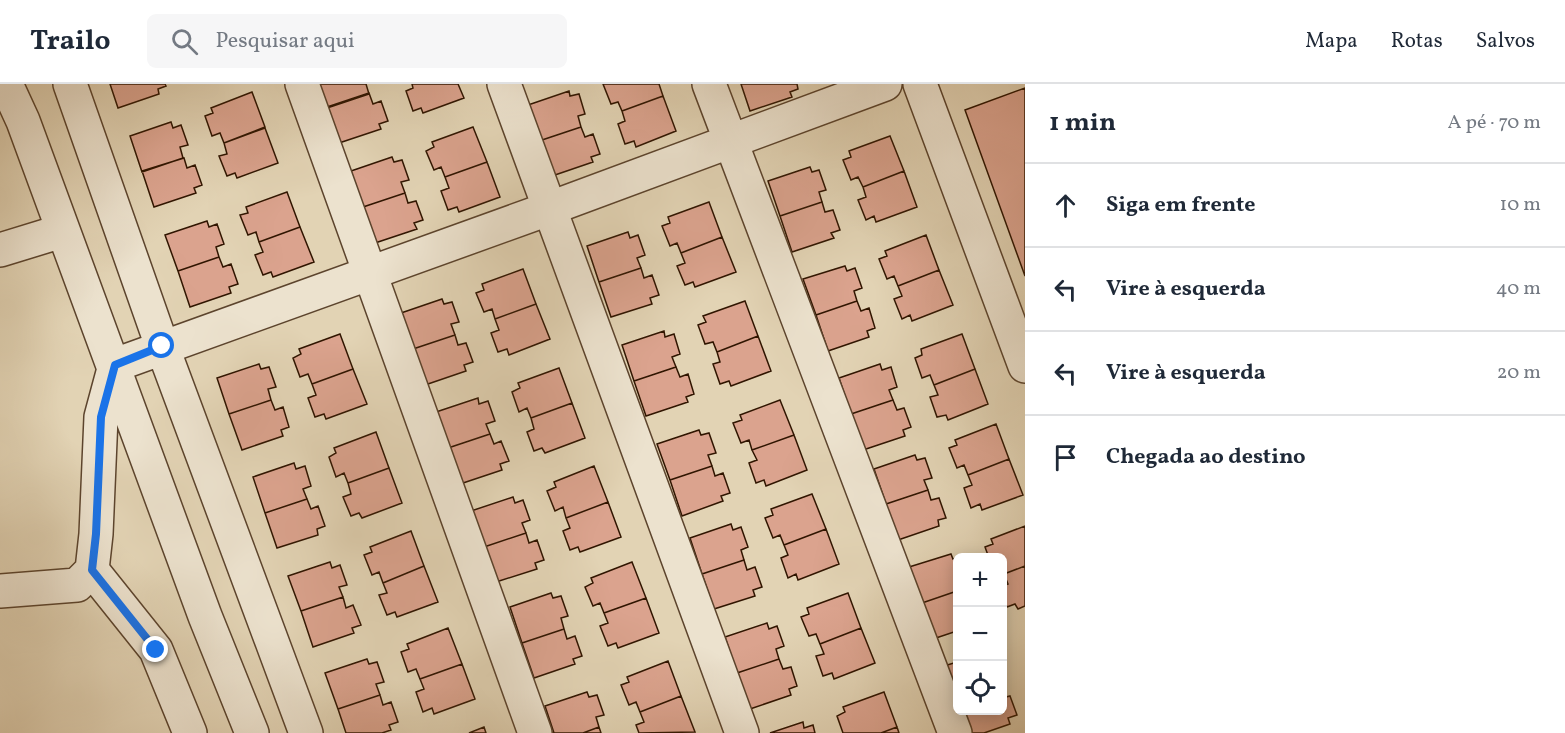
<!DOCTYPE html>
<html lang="pt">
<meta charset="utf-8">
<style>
:root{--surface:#fff;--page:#f6f6f7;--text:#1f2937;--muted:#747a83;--line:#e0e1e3}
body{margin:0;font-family:Vollkorn,serif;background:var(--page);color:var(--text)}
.controls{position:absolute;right:18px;bottom:18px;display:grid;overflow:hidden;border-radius:9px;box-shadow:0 3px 15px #0003}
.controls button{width:54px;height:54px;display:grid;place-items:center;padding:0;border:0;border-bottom:2px solid var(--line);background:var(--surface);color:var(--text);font:30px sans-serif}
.stop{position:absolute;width:18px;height:18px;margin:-14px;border:4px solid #1a73e8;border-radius:50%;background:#fff}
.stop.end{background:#1a73e8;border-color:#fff;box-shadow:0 2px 6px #0008}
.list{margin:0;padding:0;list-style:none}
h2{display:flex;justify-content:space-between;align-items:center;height:78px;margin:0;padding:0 24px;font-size:26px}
h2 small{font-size:20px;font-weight:400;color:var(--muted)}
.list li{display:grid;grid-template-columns:39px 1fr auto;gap:18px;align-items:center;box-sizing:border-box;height:84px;padding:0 24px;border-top:2px solid var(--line)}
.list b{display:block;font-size:22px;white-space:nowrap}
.list em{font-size:20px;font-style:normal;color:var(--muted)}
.icon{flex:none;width:33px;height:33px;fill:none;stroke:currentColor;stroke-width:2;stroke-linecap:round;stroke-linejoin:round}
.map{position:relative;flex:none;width:1025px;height:649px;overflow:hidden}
header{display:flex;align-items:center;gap:36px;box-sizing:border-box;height:84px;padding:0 30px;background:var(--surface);border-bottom:2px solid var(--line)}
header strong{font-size:28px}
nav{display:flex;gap:33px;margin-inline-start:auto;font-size:21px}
.search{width:420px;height:54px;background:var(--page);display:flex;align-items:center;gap:15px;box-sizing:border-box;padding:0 21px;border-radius:9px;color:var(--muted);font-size:22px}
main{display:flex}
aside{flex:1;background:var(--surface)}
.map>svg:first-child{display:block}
.building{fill:#dba38e;stroke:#301500;stroke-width:1.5}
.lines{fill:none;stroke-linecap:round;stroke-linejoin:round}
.minor-casing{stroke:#5c442d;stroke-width:36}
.minor{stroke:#ece2ce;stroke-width:33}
.route{stroke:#1a73e8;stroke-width:8}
</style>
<header>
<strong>Trailo</strong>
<div class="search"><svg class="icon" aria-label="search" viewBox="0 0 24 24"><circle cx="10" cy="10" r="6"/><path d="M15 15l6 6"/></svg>Pesquisar aqui</div>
<nav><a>Mapa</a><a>Rotas</a><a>Salvos</a></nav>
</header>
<main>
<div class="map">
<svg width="1025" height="649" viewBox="0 0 1025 649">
<rect width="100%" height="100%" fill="#e2d3b4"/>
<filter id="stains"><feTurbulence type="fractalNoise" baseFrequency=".00333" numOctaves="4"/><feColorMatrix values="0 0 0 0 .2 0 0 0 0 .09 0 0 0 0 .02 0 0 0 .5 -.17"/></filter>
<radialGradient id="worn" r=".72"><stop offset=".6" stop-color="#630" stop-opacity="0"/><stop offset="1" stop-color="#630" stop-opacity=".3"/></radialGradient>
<path class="building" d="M110,0h55l1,2 -8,3 1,5 -41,14z
M319,0h47l3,10 -42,14z
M412,0h46l6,14 -41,15 -2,-5 -8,3 -7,-20 7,-3z
M603,0h56l4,12 -41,15 -4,-9 -7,2z
M741,0h56l1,5 -8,3 2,5 -42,14z
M1025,4v188l-60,-166z
M569,7l1,5 9,-2 6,20 -7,2 3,11 -42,14 -11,-36z
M252,8l13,35 -41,16 -4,-10 -8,3 -7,-20 8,-3 -2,-5z
M369,9l4,11 8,-3 7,20 -9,3 2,5 -42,14 -12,-36z
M663,12l13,35 -40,16 -2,-6 -9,3 -7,-20 7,-3 -3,-10z
M171,38l2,6 8,-3 7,20 -8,2 3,11 -41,14 -12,-36z
M473,43l14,35 -42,15 -4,-10 -7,3 -8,-19 8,-4 -2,-5z
M581,43l4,10 8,-3 7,20 -9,3 2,5 -41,14 -13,-35z
M265,44l13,35 -41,15 -2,-5 -8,3 -8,-20 8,-2 -3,-11z
M890,52l14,35 -41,16 -5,-10 -7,3 -8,-20 8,-3 -2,-6z
M392,73l2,5 8,-2 7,20 -8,2 4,11 -42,14 -12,-36z
M184,74l3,10 8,-3 7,20 -8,3 2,5 -42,14 -12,-36z
M487,78l13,35 -41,15 -2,-5 -9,3 -7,-19 8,-3 -4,-11z
M810,83l2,5 7,-2 7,20 -7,2 3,10 -42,14 -12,-35z
M904,87l13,36 -41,15 -2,-6 -8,4 -8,-20 8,-3 -3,-10z
M287,108l13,35 -41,15 -3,-10 -8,3 -8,-20 8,-2 -2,-6z
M405,109l3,10 8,-2 7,19 -9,3 3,6 -42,14 -12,-36z
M709,118l13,35 -41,16 -4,-10 -7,3 -8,-20 8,-3 -2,-6z
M822,118l3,10 8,-2 7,20 -9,3 3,5 -42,14 -12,-36z
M207,137l2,6 8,-3 7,20 -8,3 3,10 -41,14 -13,-36z
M300,143l14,35 -41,15 -2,-5 -8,3 -8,-20 8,-3 -4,-10z
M628,148l2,6 8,-3 7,20 -8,3 4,10 -42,14 -12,-36z
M926,151l13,35 -41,16 -4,-10 -7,3 -8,-20 8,-3 -2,-5z
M722,153l14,35 -41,15 -2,-5 -8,3 -8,-19 8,-3 -4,-10z
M219,173l4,10 8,-3 7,20 -9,3 2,6 -41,14 -12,-36z
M845,182l2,5 8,-3 7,20 -8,3 3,10 -41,14 -13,-36z
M641,184l3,10 8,-3 7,20 -9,3 2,6 -41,13 -12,-35z
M523,185l13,35 -41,15 -3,-10 -8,3 -8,-19 8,-3 -2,-6z
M939,186l14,35 -41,16 -2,-6 -8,4 -8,-20 8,-3 -4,-10z
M442,215l2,5 8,-2 7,20 -8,2 4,11 -42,14 -12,-36z
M745,217l13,35 -41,16 -4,-10 -8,2 -7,-19 8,-3 -3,-6z
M857,217l4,10 8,-3 6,20 -8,3 2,6 -41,14 -12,-36z
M536,220l14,35 -41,16 -2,-6 -9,3 -7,-19 8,-3 -4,-11z
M664,247l1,6 9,-3 6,20 -8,3 4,10 -42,14 -12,-36z
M340,250l13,35 -41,15 -4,-10 -8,3 -7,-19 8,-4 -2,-5z
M962,250l13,35 -41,16 -4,-10 -8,3 -7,-20 7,-3 -1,-6z
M455,251l3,10 8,-2 7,19 -9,3 2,6 -41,14 -12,-36z
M758,252l13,35 -40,15 -2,-5 -9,3 -7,-20 7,-2 -3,-10z
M259,280l2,5 8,-2 7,20 -8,2 3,11 -42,14 -12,-36z
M880,280l2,6 9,-3 6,20 -8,3 4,10 -42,14 -12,-36z
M676,283l4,10 8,-3 6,20 -8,3 2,5 -42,14 -12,-35z
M559,284l13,35 -41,15 -4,-10 -8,4 -7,-20 8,-4 -2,-5z
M353,285l14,35 -41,15 -2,-5 -9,3 -7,-19 8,-3 -4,-11z
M975,285l13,35 -40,16 -2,-5 -9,2 -7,-20 8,-2 -4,-10z
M478,314l1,6 9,-3 7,20 -9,3 4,10 -42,14 -12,-36z
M271,316l4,10 8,-3 6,20 -8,3 2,6 -41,14 -13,-36z
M780,316l14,35 -42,15 -3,-10 -8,3 -8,-20 9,-3 -2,-5z
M893,316l4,10 7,-2 7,19 -8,3 2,6 -42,14 -12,-36z
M572,319l13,35 -40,15 -3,-5 -8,3 -7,-19 7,-3 -3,-11z
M996,340l13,35 -41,16 -4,-10 -7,3 -8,-20 8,-3 -2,-5z
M699,346l2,5 8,-2 7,20 -8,2 4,11 -42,14 -13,-36z
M376,348l13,36 -41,15 -4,-10 -8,4 -7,-20 7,-4 -2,-5z
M490,350l4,10 7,-3 8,20 -9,3 2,6 -42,14 -12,-36z
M794,351l13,35 -41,16 -2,-6 -8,3 -7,-20 8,-3 -5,-10z
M915,371l2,5 8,-2 7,20 -8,2 4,10 -42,14 -12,-35z
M1009,375l14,36 -41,15 -2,-6 -9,4 -7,-20 8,-3 -4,-10z
M294,379l2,6 9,-3 6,20 -8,3 4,10 -42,14 -12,-36z
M594,382l14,36 -42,16 -3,-11 -8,4 -8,-20 9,-4 -2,-5z
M712,382l3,10 8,-3 7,20 -9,3 2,5 -41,15 -12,-36z
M389,384l13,35 -40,15 -3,-5 -8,3 -8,-19 8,-3 -3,-11z
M928,406l3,10 8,-2 7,20 -8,2 1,6 -41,14 -12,-36z
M812,410l14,35 -42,16 -4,-10 -7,3 -8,-20 8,-3 -2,-6z
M513,413l2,6 8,-3 7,20 -8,3 4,10 -42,14 -13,-36z
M307,415l4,10 7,-3 7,20 -8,3 1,6 -41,13 -12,-35z
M608,418l13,35 -41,15 -2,-5 -8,3 -7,-19 7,-3 -4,-10z
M731,440l2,6 8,-3 7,20 -7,3 3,10 -42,14 -12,-36z
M1025,442v40l-21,8 -2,-16h-13l-4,-11 8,-3 -2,-5z
M826,445l13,35 -41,16 -2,-6 -8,4 -7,-20 7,-3 -4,-10z
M411,447l13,35 -41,17 -4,-11 -7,3 -8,-20 8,-3 -2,-5z
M526,449l3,10 8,-3 7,20 -9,3 2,6 -41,13 -12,-35z
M951,470l2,5 4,-1v33l-35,12 -13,-36z
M744,476l3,10 8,-3 7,20 -9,3 2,6 -41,13 -12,-35z
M330,478l2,6 8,-3 7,20 -8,2 4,10 -42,14 -13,-35z
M632,478l14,36 -42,15 -4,-10 -7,3 -8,-19 8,-4 -2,-5z
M424,482l14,36 -41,15 -2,-5 -8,3 -8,-20 8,-2 -4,-10z
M1025,482v40l-7,3 -3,-5 -8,3 -5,-13v-8l6,-2 -4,-10z
M957,507v40l-24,8 -11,-36z
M551,509l2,5 8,-2 7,20 -7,2 3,11 -42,14 -12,-36z
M848,509l13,35 -41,16 -4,-10 -7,2 -8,-19 8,-3 -2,-6z
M343,513l3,11 7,-3 8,20 -9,3 2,5 -41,14 -12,-36z
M646,514l13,35 -41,15 -2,-5 -8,3 -8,-20 8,-3 -4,-10z
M767,539l2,6 8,-3 7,20 -8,3 3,10 -42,14 -12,-36z
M448,544l14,36 -42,15 -4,-10 -8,3 -7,-20 8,-3 -2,-5z
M861,544l14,35 -41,16 -2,-6 -9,3 -7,-20 8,-2 -4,-10z
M564,545l3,10 8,-3 7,20 -9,3 2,5 -41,14 -12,-35z
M367,575l2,5 8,-2 7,20 -8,2 4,11 -42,14 -13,-36z
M779,575l4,10 8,-2 6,19 -8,3 2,6 -41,14 -13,-36z
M668,577l13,35 -41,16 -4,-10 -7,3 -8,-20 8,-3 -2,-5z
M957,578v40l-13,-36z
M462,580l13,35 -41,15 -2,-6 -9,4 -7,-20 8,-3 -4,-10z
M587,608l2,5 8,-2 7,20 -8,2 3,10 -16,6h-29l-9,-27z
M884,608l13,35 -16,6h-38l-6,-17 8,-4 -2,-5z
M380,611l3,10 8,-3 7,20 -9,3 2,5 -9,3h-36l-8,-24z
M681,612l14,36 -56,1 -3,-8 8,-3 -4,-10z
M1010,612l7,19 -9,3 2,6 -26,9h-17l-7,-23h42v-12z
M803,638l1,6 9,-3 2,8h-45z
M484,643l2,6h-17z
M599,643l2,6h-18z
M897,643l2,6h-18z"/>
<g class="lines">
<g class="minor-casing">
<path id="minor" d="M6,0l17,37 182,495 47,117
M70,0l92,262 144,387
M302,0l233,649
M504,0l238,649
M709,0l246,649
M920,0l105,282
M0,166l62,-19
M92,486l64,80 34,83
M0,507l77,-6 15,-15 4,-36 5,-117 14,-52 433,-156 337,-125"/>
</g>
<use href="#minor" class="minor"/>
</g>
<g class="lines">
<path class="route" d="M156,566l-64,-80 4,-36 5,-117 14,-52 47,-19"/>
</g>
<rect width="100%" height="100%" filter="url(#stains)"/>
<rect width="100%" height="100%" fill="url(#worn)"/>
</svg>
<div class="controls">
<button>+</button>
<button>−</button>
<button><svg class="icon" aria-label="locate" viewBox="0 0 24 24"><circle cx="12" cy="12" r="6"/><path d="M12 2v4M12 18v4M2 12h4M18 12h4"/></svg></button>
</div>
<div class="stop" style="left:162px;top:262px"></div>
<div class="stop end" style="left:156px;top:566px"></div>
</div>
<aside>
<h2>1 min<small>A pé · 70 m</small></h2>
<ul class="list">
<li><svg class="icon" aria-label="ahead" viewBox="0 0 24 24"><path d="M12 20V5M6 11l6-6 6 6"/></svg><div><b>Siga em frente</b></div><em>10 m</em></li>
<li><svg class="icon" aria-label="left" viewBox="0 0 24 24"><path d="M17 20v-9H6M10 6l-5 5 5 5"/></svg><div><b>Vire à esquerda</b></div><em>40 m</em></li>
<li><svg class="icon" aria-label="left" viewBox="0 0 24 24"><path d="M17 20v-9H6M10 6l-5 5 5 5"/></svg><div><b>Vire à esquerda</b></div><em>20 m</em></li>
<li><svg class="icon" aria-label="arrive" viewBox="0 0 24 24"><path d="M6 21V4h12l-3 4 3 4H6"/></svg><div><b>Chegada ao destino</b></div></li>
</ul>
</aside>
</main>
